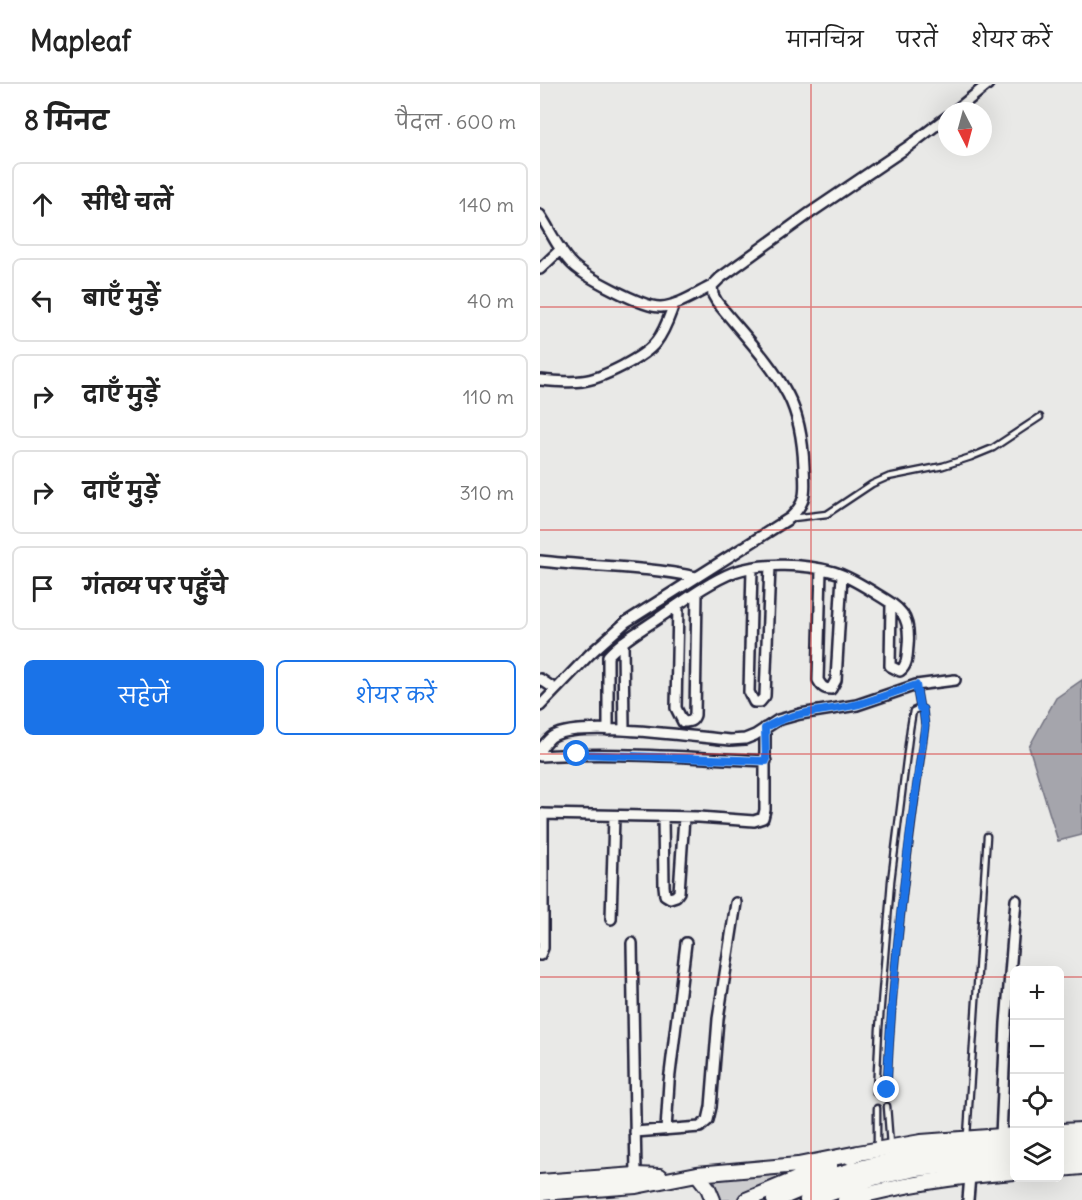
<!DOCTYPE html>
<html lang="hi">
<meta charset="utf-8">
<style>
:root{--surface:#fff;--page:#f6f6f6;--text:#222;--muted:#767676;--line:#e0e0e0;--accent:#1a73e8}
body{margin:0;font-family:Delius,"Playpen Sans Deva",sans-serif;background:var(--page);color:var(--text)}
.controls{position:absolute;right:18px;bottom:18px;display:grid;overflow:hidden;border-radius:9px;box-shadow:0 6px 24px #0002}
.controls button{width:54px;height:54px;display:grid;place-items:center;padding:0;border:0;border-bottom:2px solid var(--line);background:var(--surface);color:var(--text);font:30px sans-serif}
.compass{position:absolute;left:398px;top:18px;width:54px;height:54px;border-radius:50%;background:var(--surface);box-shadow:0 6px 24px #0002;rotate:174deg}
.stop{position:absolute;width:18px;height:18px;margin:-14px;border:4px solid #1a73e8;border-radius:50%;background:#fff}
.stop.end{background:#1a73e8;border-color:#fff;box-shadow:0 2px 6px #0008}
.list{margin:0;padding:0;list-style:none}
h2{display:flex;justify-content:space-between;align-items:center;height:78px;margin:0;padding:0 24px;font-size:26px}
h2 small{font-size:20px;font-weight:400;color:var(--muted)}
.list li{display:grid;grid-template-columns:39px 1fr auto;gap:18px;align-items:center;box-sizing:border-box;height:84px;margin:0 12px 12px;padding:0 12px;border:2px solid var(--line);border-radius:9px}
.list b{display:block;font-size:22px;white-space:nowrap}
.list em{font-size:20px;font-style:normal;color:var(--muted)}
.actions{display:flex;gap:12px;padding:18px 24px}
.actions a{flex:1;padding:14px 0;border:2px solid var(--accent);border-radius:9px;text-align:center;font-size:21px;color:var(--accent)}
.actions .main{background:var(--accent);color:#fff}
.icon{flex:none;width:33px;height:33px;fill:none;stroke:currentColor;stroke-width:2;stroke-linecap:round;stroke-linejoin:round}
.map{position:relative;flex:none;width:542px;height:1116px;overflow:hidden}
header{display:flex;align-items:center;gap:36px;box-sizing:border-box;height:84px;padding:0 30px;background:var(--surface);border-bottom:2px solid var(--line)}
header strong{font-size:28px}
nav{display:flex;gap:33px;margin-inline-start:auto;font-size:21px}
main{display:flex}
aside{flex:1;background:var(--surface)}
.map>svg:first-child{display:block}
.green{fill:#ccccce;stroke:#777784;stroke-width:1.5}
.water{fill:#a5a5ac;stroke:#71717f;stroke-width:1.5}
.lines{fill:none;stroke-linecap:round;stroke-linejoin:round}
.lane-casing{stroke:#22223b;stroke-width:9}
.street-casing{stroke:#22223b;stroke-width:14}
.secondary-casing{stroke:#22223b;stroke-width:18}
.highway-casing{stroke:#22223b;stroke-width:21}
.lane{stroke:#f6f6f2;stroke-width:4.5}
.street{stroke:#f6f6f2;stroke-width:9}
.secondary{stroke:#f6f6f2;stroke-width:14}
.highway{stroke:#f6f6f2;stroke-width:16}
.route{stroke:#1a73e8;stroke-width:8}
.grid{fill:none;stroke:#d62828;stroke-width:1.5;stroke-opacity:0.55}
</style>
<header>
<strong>Mapleaf</strong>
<nav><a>मानचित्र</a><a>परतें</a><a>शेयर करें</a></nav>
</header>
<main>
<aside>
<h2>8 मिनट<small>पैदल · 600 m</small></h2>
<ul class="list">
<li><svg class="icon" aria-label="ahead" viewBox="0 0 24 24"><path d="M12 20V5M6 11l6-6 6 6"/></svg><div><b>सीधे चलें</b></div><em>140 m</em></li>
<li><svg class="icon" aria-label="left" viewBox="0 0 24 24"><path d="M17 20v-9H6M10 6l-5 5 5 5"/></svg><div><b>बाएँ मुड़ें</b></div><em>40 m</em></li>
<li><svg class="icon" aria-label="right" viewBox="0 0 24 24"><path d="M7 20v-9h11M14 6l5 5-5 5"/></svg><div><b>दाएँ मुड़ें</b></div><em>110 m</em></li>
<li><svg class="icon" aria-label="right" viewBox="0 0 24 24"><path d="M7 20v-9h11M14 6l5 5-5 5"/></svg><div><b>दाएँ मुड़ें</b></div><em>310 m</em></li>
<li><svg class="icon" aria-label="arrive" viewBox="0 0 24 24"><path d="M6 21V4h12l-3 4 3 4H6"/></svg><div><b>गंतव्य पर पहुँचे</b></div></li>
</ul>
<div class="actions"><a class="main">सहेजें</a><a>शेयर करें</a></div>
</aside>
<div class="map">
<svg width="542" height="1116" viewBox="0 0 542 1116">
<rect width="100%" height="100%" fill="#e9e9e7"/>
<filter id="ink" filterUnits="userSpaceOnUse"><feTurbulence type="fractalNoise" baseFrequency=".0167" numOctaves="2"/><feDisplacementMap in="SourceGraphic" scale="12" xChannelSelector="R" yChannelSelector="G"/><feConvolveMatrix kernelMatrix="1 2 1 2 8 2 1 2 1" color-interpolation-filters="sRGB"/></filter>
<g filter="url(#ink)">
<path class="green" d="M258,1088l-60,28h-23l-6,-20z"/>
<path class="water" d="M542,596v155l-24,6 -29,-94 27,-49z"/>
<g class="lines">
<g class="lane-casing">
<path id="lane" d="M253,434l34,-4 45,-30 16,-7 55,-11 28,-9 22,-9 47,-31
M376,601l4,23
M336,1009l3,-64 12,-148 19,-152 3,-18 7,-3 3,1 2,17c-17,120 -33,242 -38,364
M347,1022l3,39
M337,1024v39
M427,1052l20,-300"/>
</g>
<g class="street-casing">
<path id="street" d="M415,27l33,-27
M0,131c10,15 18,34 30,47 11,13 74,46 91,45 17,-1 36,-14 51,-21
M0,185l21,-20
M0,296c14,1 29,3 42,1 19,-2 63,-24 74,-39 9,-11 13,-25 18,-38
M0,477c53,6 103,5 156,16
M212,484l-3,124 5,10h6l5,-6 5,-130
M281,486l-3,110c4,7 6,9 13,9l5,-9 6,-105
M138,521l-2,103 7,14c7,0 10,-1 12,-7l2,-122
M83,558l1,88
M0,595l15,10
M0,622l50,-52 36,-32 164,-104c18,-17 15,-28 14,-51 -1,-24 -5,-51 -16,-72 -17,-33 -48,-64 -71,-93l-4,-7 -1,-9 8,-8 90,-65 99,-67 38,-29
M68,646v-74c15,-17 37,-28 55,-41 22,-15 46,-33 71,-43 28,-10 72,-8 100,0 14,4 28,13 41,21 25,15 36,21 33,53 -1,9 0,19 -8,25l-10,-5 1,-63
M0,666c4,-5 8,-11 13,-14 28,-16 140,1 177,4l15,-1 10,-4 23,-15 22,-6 57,-9 59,-20 39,-5
M0,672c75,-4 150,1 226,5
M0,730l159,3 55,4 9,-3 2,-8v-82
M123,733l1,69 1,9 5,3 6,-2 3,-4 5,-75
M71,835l3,-103
M92,859l4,232
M0,871l3,-7v-134
M126,1046l3,-48 17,-139
M95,1048l65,-5 8,-7 3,-13 7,-88 18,-116
M461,1052l5,-113 10,-123
M428,1116l2,-24"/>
</g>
<g class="secondary-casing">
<path id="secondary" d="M520,1047l22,-1
M310,1073l8,-4 63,-11 94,-7
M520,1085l22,-2
M157,1090l11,14 5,12
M0,1098l96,-7 24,1
M0,1109l96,-7 61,-12 101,-9 60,-12
M206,1116l84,-35
M305,1116c55,-15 112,-24 170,-28"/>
</g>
<g class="highway-casing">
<path id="highway" d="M520,1059l22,-2
M520,1071l22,-2
M235,1116c75,-37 157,-47 240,-55
M268,1116l66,-23 43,-9 98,-10"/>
</g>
<use href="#lane" class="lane"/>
<use href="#street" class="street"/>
<use href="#secondary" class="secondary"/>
<use href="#highway" class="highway"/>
</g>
</g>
<g class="lines" filter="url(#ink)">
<path class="route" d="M37,670l189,7 -1,-33c28,-18 62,-16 94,-24 19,-5 38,-13 57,-19l4,23 3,1 2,17c-18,120 -33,242 -38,364"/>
</g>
<path class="grid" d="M271,0v1116M0,223h542M0,446h542M0,670h542M0,893h475M520,893h22"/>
</svg>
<div class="controls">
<button>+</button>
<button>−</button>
<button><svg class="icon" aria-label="locate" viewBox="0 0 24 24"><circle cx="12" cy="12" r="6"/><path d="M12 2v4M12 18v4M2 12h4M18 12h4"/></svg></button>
<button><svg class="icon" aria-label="layers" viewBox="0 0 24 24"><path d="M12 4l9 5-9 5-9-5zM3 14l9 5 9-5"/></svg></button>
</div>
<svg class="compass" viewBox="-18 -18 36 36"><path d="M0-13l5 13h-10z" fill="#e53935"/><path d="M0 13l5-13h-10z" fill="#767676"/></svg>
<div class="stop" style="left:37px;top:670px"></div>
<div class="stop end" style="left:347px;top:1006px"></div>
</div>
</main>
